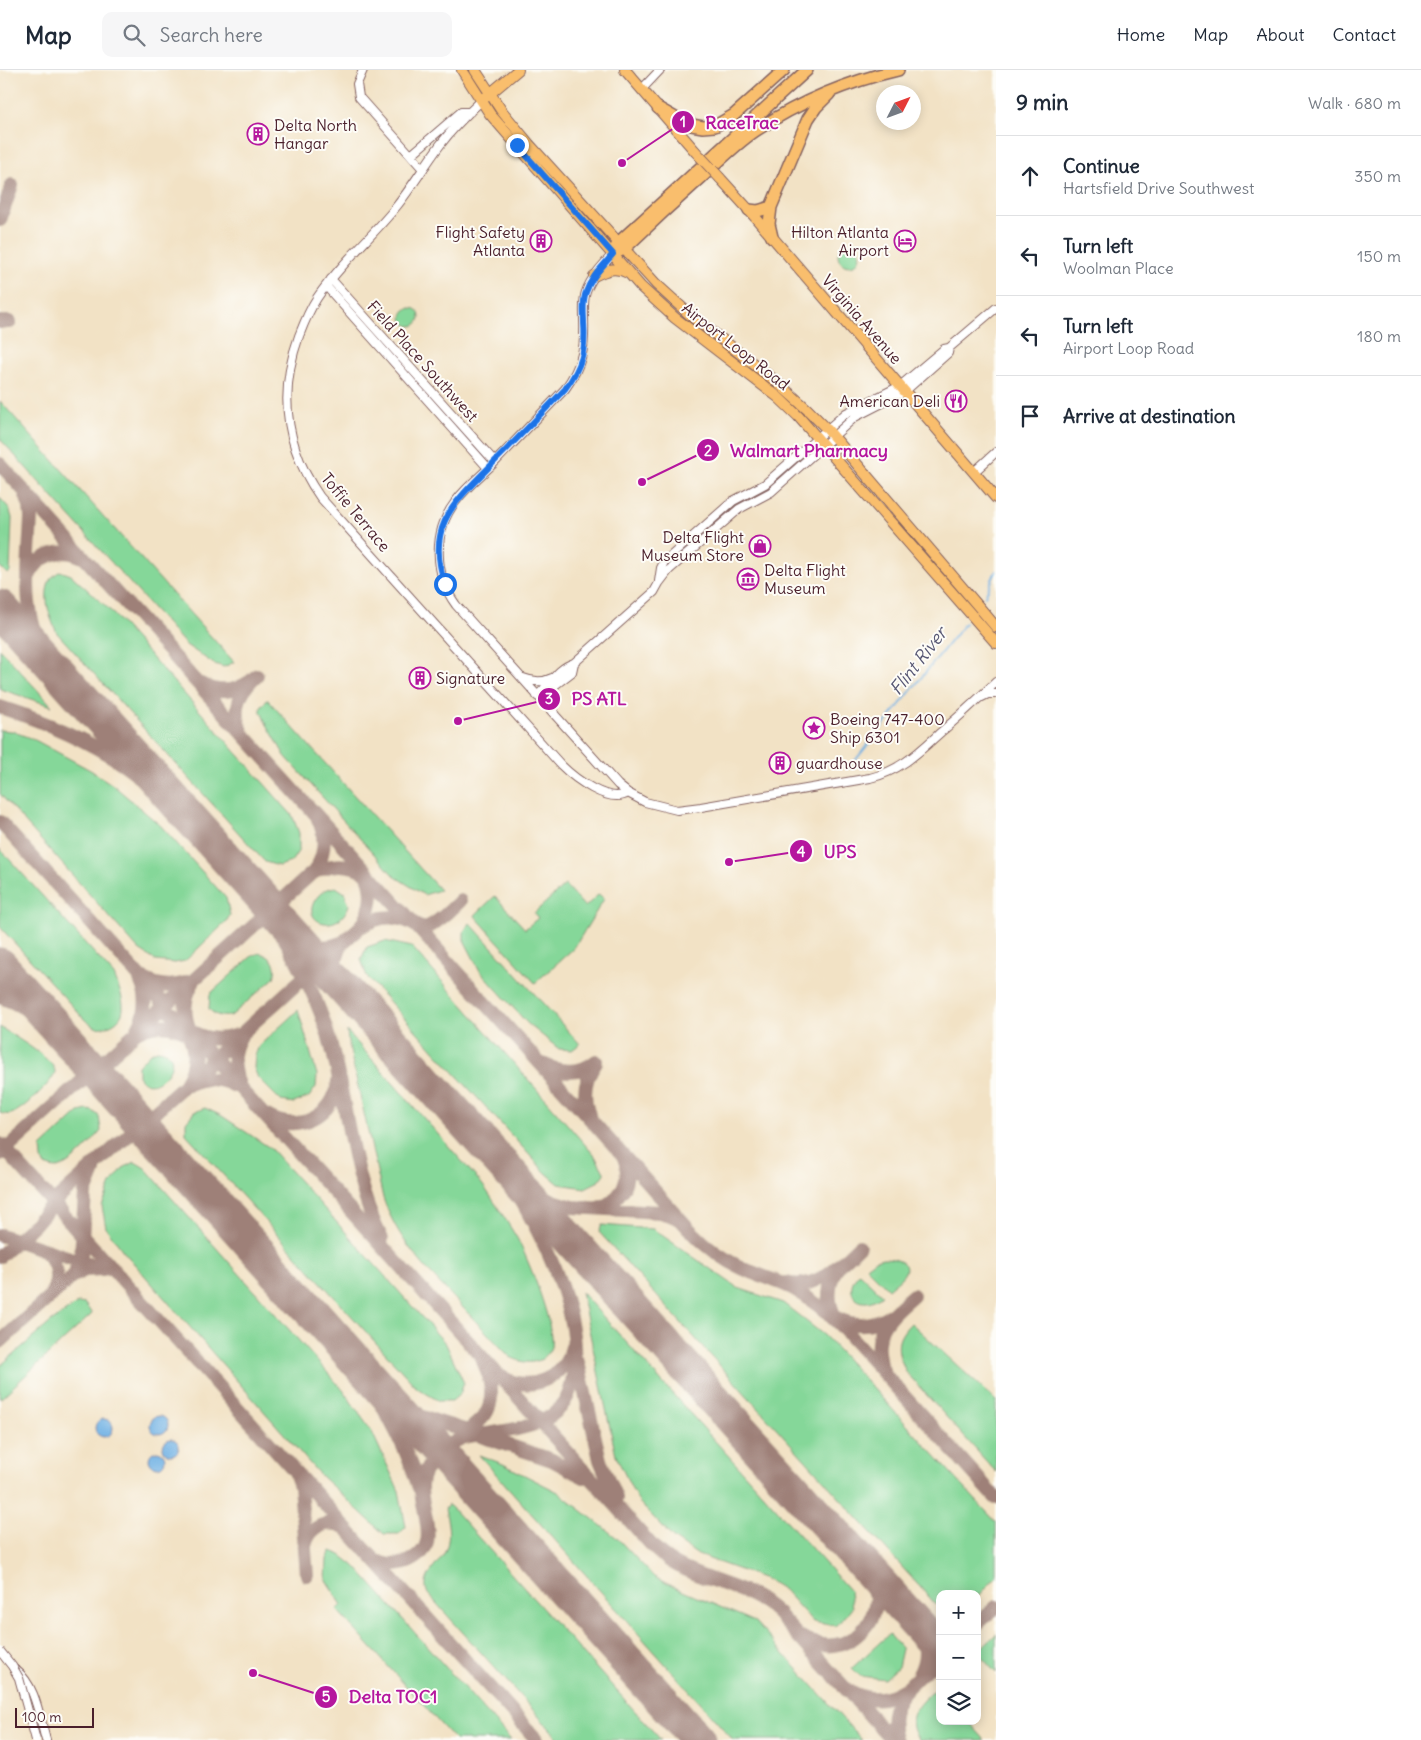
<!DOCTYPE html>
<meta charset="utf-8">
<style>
:root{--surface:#fff;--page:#f6f6f7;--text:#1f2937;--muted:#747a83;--line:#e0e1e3}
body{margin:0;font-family:Delius,sans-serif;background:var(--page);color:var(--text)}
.controls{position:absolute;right:15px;bottom:15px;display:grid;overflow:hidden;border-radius:10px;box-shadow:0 2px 12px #0003}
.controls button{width:45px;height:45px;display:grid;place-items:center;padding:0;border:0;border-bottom:1px solid var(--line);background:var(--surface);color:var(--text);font:25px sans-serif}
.compass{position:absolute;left:876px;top:15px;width:45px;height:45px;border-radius:50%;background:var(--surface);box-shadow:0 2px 12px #0003;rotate:48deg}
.scale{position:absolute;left:15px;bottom:12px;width:79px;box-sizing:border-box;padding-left:5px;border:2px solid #4a1f2b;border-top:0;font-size:14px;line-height:18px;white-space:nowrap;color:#4a1f2b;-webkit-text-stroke:4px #fdfcf7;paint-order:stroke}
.stop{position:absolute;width:15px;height:15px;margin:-11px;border:4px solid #1a73e8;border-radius:50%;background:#fff}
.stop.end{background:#1a73e8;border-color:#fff;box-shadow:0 1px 5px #0008}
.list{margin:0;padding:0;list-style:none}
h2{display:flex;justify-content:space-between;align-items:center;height:65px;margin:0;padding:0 20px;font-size:21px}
h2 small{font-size:16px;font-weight:400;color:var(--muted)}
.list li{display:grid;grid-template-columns:32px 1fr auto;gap:15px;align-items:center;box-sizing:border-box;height:80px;padding:0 20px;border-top:1px solid var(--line)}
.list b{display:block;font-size:19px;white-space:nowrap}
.list p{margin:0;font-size:16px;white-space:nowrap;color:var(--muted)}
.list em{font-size:16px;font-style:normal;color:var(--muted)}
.icon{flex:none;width:28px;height:28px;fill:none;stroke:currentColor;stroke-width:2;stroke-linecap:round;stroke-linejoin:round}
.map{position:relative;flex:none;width:996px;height:1670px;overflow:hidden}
header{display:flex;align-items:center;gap:30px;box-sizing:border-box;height:70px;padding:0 25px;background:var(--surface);border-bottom:1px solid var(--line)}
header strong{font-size:24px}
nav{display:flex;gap:28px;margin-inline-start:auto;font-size:18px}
.search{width:350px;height:45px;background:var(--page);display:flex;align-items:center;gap:12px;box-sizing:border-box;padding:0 18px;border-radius:10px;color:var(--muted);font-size:19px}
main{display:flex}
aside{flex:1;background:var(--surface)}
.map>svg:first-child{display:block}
.green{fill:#85d799;stroke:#687b62}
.water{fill:#6fb1e4;stroke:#5c6888}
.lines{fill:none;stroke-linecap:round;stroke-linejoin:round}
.stream{stroke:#6fb1e4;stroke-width:2}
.taxiway{stroke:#9e8078;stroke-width:14}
.runway{stroke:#9e8078;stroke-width:35}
.minor-casing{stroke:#856361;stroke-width:10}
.major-casing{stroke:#856361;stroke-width:12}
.highway-casing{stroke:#856361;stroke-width:14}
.minor{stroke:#fff;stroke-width:8}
.major{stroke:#f9be6d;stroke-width:10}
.highway{stroke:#f9be6d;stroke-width:11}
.minor-bridge-casing{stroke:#856361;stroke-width:10;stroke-linecap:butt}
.major-bridge-casing{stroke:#856361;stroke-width:12;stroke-linecap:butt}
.minor-bridge{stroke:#fff;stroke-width:8}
.major-bridge{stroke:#f9be6d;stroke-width:10}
.route{stroke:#1a73e8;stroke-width:6}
.labels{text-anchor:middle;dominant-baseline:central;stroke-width:4;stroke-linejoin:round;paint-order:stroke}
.poi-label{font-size:16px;fill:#4a1f2b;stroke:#fdfcf7;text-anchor:start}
.street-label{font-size:16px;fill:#4a1f2b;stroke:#fdfcf7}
.water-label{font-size:18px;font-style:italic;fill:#595975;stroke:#fdfcf7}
.leader{fill:none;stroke:#b5179e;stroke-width:2}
.callout-dot{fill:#b5179e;stroke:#fdfcf7;stroke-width:2}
.mark-label{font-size:15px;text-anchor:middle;font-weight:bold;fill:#fff}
.callout-label{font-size:18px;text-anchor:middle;font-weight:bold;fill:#b5179e;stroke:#fdfcf7;stroke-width:4;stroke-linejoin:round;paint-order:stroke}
</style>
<header>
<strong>Map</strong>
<div class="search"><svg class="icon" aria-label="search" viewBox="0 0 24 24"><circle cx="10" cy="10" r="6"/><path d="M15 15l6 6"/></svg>Search here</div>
<nav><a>Home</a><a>Map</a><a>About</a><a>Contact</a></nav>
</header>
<main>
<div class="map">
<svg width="996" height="1670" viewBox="0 0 996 1670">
<rect width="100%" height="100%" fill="#fdfcf7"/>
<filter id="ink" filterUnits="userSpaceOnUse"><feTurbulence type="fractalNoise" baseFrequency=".02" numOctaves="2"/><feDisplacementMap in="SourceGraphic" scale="10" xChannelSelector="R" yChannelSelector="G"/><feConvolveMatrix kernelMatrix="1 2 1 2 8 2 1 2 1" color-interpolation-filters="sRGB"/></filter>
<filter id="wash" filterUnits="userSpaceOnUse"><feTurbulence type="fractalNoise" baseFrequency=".0096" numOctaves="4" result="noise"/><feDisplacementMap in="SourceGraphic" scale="20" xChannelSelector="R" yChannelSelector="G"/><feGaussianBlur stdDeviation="1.12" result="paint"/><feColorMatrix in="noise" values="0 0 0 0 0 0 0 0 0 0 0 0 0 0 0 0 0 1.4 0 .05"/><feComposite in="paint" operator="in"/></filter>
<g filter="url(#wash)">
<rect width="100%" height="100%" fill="#f2e2c5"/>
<path class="green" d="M838 185a11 11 0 1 1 22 0a11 11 0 1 1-22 0Z
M402 247a9 9 0 1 1 18 0a9 9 0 1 1-18 0Z
M0,331l234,261 -10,5 -10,-3 -28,-19 -186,-206z
M0,428l9,10 3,10 -2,54 -2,2 -8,-7z
M60,501l11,4 38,34 183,206 7,18v17l-8,12 -12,4 -14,-4 -208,-229c-7,-15 -14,-34 -8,-51 1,-4 7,-8 11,-11z
M0,579l52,57 -52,-17z
M267,629l173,191 -16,5 -30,-19 -109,-120 -20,-35 -5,-12z
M0,660l12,1 23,9 57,31 21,14 48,41 65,72 4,17 -4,7 -41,39 -10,2 -19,-2 -17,-11 -139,-156z
M0,779l114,126c4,11 12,27 8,39 -4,10 -18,15 -27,13 -4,-2 -7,-5 -10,-7l-85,-93z
M565,815l20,22 14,-13 5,5 -30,49 -39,35 -60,-67 1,-2 19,-18 30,33 13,-11 -4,-5z
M336,817l9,6 4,12c-11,33 -54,16 -30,-10 5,-5 10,-7 17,-8z
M470,853l110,121 -8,6 -13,-1 -32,-26 -47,-52 -16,-31v-9z
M385,871l27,6 183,209 10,18 -6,7 -14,7 -26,-4 -14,-12 -178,-195 -6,-18 6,-12z
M261,883c12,5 17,12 13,25l-43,38c-10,1 -16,0 -22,-7l1,-15 43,-39z
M298,940l19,65 -1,12 -7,10 -15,6 -13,-2 -23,-23 -4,-10 1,-13 4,-9z
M0,957c10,7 54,32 55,44 1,9 -35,41 -44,43 -4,1 -7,0 -11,-1z
M347,961l135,153c12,17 24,36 35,54 11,21 38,87 34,109 -1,4 -6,10 -9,12 -12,6 -21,3 -32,-2 -19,-20 -38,-39 -56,-59 -29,-30 -57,-59 -71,-100l-35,-156z
M157,980c36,2 -3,53 -19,26v-10l11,-12z
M205,1038l17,8 48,32 176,196 18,39 -4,11 -8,7h-13l-22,-13 -231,-254v-12l8,-10z
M87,1040l6,1 6,5 2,15c-8,10 -32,37 -45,37 -4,0 -8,-2 -12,-3l-2,-6 -1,-12 38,-35z
M135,1092l10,6 198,222 29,42 27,59 7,36 -7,7h-15l-64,-59 -197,-224 -17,-23 -4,-22 9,-22 12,-16z
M602,1155l51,4 85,59 45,15 42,33 171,186v55l-19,21v-4h-37l-1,14 -340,-376z
M883,1188c9,0 29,3 21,16 -4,6 -11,10 -16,15l-22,-22 9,-7z
M859,1203l23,22c-23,19 -41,-4 -23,-22z
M581,1222l269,299 2,17 -8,10 -9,8 -22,-4 -29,-32 -16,-10 -70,-25 -25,-17 -35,-37 -22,-45z
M78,1233l7,1 7,10 -92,85v-33l51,-44z
M911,1253l85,78v71l-90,-100c-9,-21 -13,-31 5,-49z
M479,1385l24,9 55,28 59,46 37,39 24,12 77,33 107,118h-129z
M448,1435l3,2 210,233h-101l-132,-146c-9,-18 13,-30 18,-45 5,-14 2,-26 -1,-40z
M331,1481l10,4 14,11 156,174h-56l-118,-130 5,-5 -16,-25 1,-21z
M889,1564l13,15 -4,18 -13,12 -25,-3 -8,-8z
M996,1564v39l-19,-21z
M937,1617l3,3v31h28l17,19h-66c-17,-24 1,-37 18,-53z"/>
<path class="water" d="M150 1355a9 9 0 1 1 18 0a9 9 0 1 1-18 0Z
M95 1358a9 9 0 1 1 18 0a9 9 0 1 1-18 0Z
M163 1377a8 8 0 1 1 16 0a8 8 0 1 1-16 0Z
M149 1389a8 8 0 1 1 16 0a8 8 0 1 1-16 0Z"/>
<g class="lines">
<path class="stream" d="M985,526l11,-25
M854,692l111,-139"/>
<path class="taxiway" d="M0,150l12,-35
M0,252h10
M0,394l691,767c16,16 33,29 53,38 17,7 34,12 50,20 17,10 32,22 46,36l156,173
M26,425l4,12 1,10c-2,52 -11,95 16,142
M29,506c10,-22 34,-30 55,-18
M201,614c16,9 33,8 48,-2
M0,637c43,14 85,31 123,57 21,14 41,32 61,48
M242,661c-10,-22 -2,-41 15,-56
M0,752l656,728c34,33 86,30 121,63l115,127
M312,804c13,-16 15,-36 6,-55
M252,817c33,50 63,99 79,158 17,62 21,137 51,194
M360,857c13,-16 15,-35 7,-54
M299,869c14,9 28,10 42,4
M144,909c15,8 31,9 47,2
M342,917c-8,-15 -8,-29 0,-43
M0,927c28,10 50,27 71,48
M138,958c9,-15 10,-32 2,-48
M140,960c16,-7 33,-6 48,3
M190,960c-7,-16 -6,-32 3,-47
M191,961c15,9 30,10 46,4
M543,994c17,9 38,10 53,-3
M186,1011c9,-15 10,-30 3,-46
M189,1014c15,-7 31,-6 46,2
M239,1014c-8,-16 -7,-33 2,-48
M589,1045c-7,-19 -5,-36 7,-53
M267,1046c29,18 68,1 71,-35
M0,1074l537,596
M0,1085l311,-281c18,-11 38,-12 56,-1
M518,1112l35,19 20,6 86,5 11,3 10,4
M599,1138c23,-7 34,-31 24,-53
M0,1165l97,32
M41,1179c16,11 20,30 9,47
M0,1186l35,-32 18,-21 306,-275c15,-10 32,-14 48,-7 5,2 10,6 15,7 11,0 30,-19 38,-27
M76,1199l5,-14 4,-62 9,-22
M786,1213c31,8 52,-17 73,-37
M835,1247c18,10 36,10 55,-2
M836,1249c-9,-17 -9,-34 1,-51
M0,1272l73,-66 12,-6 18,-1
M348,1282c29,43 56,87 71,136
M578,1292l22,98 16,38
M883,1300c-16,-36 6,-54 30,-75
M502,1307c28,16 62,2 70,-30
M396,1335l17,9 54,17 6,1
M461,1366c8,-6 18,-13 24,-21 11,-15 5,-38 -2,-54
M481,1366l71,24 32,17
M296,1405l4,11 7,89
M305,1476c4,-20 24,-28 41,-18
M375,1490c11,5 22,7 33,2 45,-19 -4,-68 20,-95 8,-10 22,-24 34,-29 7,-3 16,-3 23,-4 33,-5 77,-8 86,-48 18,-73 -39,-169 -75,-229
M977,1554l19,-17
M917,1556c10,16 11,33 1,50
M918,1556l8,6 14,4
M801,1567c46,29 95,-23 66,-68
M850,1621c18,10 36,10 53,-1
M896,1670c-15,-39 19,-60 44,-82"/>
<path class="runway" d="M0,537l940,1043
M0,895l698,775"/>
</g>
</g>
<g filter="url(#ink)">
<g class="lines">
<g class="minor-casing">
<path id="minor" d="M363,0l-6,14 2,13 64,72
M642,19l18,-19
M481,31c-14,13 -29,28 -41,44 -15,20 -28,42 -44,62 -25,31 -57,58 -79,91 -8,12 -13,25 -18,38 -21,58 -14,111 21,161l241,268c13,13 48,40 67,28
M411,85l50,-43h9
M613,184c-10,11 -22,23 -27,38 -3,8 -2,18 -2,27 1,29 -1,45 -19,70 -23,24 -46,48 -69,72 -13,13 -29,25 -40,40 -24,31 -22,74 0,104l162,180 10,8 17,9 32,8 24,-3 169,-29c30,-7 49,-26 71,-46 19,-16 37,-33 55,-50
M331,209l164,183
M326,216l162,182
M974,402l22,-20
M659,511l2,-13 3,-6 69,-61 32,-17 81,-71 54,-27 44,-37 5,-1 47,-40
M523,608c10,4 19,5 29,0
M549,616l6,-1 17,-13 2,-9
M537,626c13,-11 20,-28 37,-33l80,-71 5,-9 10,-13 70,-61 32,-17 84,-75 49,-25 44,-39 1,-5
M982,627l6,-3h8
M554,643l-4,-15 5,-13
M16,1600c20,16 23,46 30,70"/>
</g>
<g class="major-casing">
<path id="major" d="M462,0l28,44 151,173 34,31 103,79 20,19 198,227
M475,0l26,40 28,34 127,140 33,30 88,68
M625,0l70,81
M486,27l32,-27
M720,108l29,32 247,288
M594,206c12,-6 21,-10 34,-3
M779,314l28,25 20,20 169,198"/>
</g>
<g class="highway-casing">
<path id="highway" d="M658,38l28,16 17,3 12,-1 19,-11 50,-45
M749,140l9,1 13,-4
M772,167l-3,-13 2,-17 37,-88 8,-12 13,-13
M613,184l11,-5c26,-25 52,-49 79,-73 16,-15 33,-32 52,-45 44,-29 91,-49 143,-61
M613,184l5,-11 189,-173"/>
</g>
<use href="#minor" class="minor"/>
<use href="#major" class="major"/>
<use href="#highway" class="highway"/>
<g class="minor-bridge-casing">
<path id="minor-bridge" d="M0,1581l12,15 7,12 17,62"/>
</g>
<g class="major-bridge-casing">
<path id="major-bridge" d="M695,81l25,27"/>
</g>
<use href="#minor-bridge" class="minor-bridge"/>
<use href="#major-bridge" class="major-bridge"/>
</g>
</g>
<g class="lines" filter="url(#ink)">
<path class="route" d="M445,514c-21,-61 13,-84 51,-124 23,-23 46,-47 69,-71 17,-23 21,-38 19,-66 0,-10 -2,-22 2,-31 5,-15 17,-26 27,-38l-96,-109"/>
</g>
<defs>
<g id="building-ring" transform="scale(1.125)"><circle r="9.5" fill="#fdfcf7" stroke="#b5179e" stroke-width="1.5"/><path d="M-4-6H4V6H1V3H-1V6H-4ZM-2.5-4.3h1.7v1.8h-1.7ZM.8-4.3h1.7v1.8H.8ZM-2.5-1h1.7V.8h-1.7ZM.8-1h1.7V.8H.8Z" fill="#b5179e"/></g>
<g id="hotel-ring" transform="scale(1.125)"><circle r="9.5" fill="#fdfcf7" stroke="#b5179e" stroke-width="1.5"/><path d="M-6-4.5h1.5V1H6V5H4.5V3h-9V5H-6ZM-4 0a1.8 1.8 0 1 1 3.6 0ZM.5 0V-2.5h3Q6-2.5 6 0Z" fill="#b5179e"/></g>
<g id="restaurant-ring" transform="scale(1.125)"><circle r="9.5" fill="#fdfcf7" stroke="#b5179e" stroke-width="1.5"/><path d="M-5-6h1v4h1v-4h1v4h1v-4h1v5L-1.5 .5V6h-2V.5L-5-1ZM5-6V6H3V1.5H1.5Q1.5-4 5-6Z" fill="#b5179e"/></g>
<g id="shop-ring" transform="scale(1.125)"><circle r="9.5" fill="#fdfcf7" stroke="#b5179e" stroke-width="1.5"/><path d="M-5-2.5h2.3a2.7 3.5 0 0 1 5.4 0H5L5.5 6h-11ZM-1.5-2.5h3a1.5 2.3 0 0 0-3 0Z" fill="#b5179e"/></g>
<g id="museum-ring" transform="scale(1.125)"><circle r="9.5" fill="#fdfcf7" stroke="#b5179e" stroke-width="1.5"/><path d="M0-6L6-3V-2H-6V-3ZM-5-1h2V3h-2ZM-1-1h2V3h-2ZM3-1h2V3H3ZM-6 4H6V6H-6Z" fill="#b5179e"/></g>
<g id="sight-ring" transform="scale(1.125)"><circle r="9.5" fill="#fdfcf7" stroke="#b5179e" stroke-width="1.5"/><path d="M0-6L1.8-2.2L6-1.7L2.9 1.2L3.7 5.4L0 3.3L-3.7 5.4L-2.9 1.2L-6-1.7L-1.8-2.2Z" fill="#b5179e"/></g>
</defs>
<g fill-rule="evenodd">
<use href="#building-ring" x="258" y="64"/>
<use href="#building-ring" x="541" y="171"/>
<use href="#hotel-ring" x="905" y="171"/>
<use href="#restaurant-ring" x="956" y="331"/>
<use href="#shop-ring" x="760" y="476"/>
<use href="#museum-ring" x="748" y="509"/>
<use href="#building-ring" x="420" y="608"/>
<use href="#sight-ring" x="814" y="658"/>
<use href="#building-ring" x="780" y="693"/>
</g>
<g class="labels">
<g class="poi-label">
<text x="274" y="55">Delta North<tspan x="274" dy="18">Hangar</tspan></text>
<text x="525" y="162" text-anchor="end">Flight Safety<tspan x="525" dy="18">Atlanta</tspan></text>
<text x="889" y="162" text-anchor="end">Hilton Atlanta<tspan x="889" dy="18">Airport</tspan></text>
<text x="940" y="331" text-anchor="end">American Deli</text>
<text x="744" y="467" text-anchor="end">Delta Flight<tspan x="744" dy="18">Museum Store</tspan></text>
<text x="764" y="500">Delta Flight<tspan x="764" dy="18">Museum</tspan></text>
<text x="436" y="608">Signature</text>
<text x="830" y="649">Boeing 747-400<tspan x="830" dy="18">Ship 6301</tspan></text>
<text x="796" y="693">guardhouse</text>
</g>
<g class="street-label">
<text transform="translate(862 249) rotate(49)">Virginia Avenue</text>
<text transform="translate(736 276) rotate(38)">Airport Loop Road</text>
<text transform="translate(423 291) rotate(48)">Field Place Southwest</text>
<text transform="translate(356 442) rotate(50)">Toffie Terrace</text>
</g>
<g class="water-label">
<text transform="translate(918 591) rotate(-52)">Flint River</text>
</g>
</g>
<path class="leader" d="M622 93L683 52M642 412L708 380M458 651L549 629M729 792L801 781M253 1603L326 1627"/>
<g class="callout-dot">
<circle cx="622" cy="93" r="5"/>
<circle cx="642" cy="412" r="5"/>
<circle cx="458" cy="651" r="5"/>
<circle cx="729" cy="792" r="5"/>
<circle cx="253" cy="1603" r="5"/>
<circle cx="683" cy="52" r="12"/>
<circle cx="708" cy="380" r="12"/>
<circle cx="549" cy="629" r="12"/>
<circle cx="801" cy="781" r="12"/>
<circle cx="326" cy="1627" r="12"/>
</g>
<g class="mark-label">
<text x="683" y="57">1</text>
<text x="708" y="386">2</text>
<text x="549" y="634">3</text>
<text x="801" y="787">4</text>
<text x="326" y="1632">5</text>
</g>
<g class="callout-label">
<text x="742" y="59">RaceTrac</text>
<text x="809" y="387">Walmart Pharmacy</text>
<text x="599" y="635">PS ATL</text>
<text x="840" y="788">UPS</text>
<text x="393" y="1633">Delta TOC1</text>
</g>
</svg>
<div class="controls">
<button>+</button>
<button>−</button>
<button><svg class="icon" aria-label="layers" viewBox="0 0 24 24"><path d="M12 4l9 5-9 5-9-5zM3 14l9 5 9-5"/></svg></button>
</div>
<svg class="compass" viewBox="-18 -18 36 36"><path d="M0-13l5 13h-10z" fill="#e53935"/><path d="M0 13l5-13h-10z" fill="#747a83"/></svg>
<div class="scale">100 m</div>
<div class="stop" style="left:445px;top:514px"></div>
<div class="stop end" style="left:517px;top:75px"></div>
</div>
<aside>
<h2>9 min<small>Walk · 680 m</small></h2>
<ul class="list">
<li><svg class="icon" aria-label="ahead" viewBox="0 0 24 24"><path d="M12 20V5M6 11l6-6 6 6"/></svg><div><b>Continue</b><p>Hartsfield Drive Southwest</p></div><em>350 m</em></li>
<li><svg class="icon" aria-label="left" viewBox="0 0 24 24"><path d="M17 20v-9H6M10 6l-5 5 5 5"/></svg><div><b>Turn left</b><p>Woolman Place</p></div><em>150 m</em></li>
<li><svg class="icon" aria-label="left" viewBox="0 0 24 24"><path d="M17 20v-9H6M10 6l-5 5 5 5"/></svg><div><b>Turn left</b><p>Airport Loop Road</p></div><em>180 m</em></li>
<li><svg class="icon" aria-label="arrive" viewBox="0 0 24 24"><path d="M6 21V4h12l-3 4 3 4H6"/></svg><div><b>Arrive at destination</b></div></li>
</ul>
</aside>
</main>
